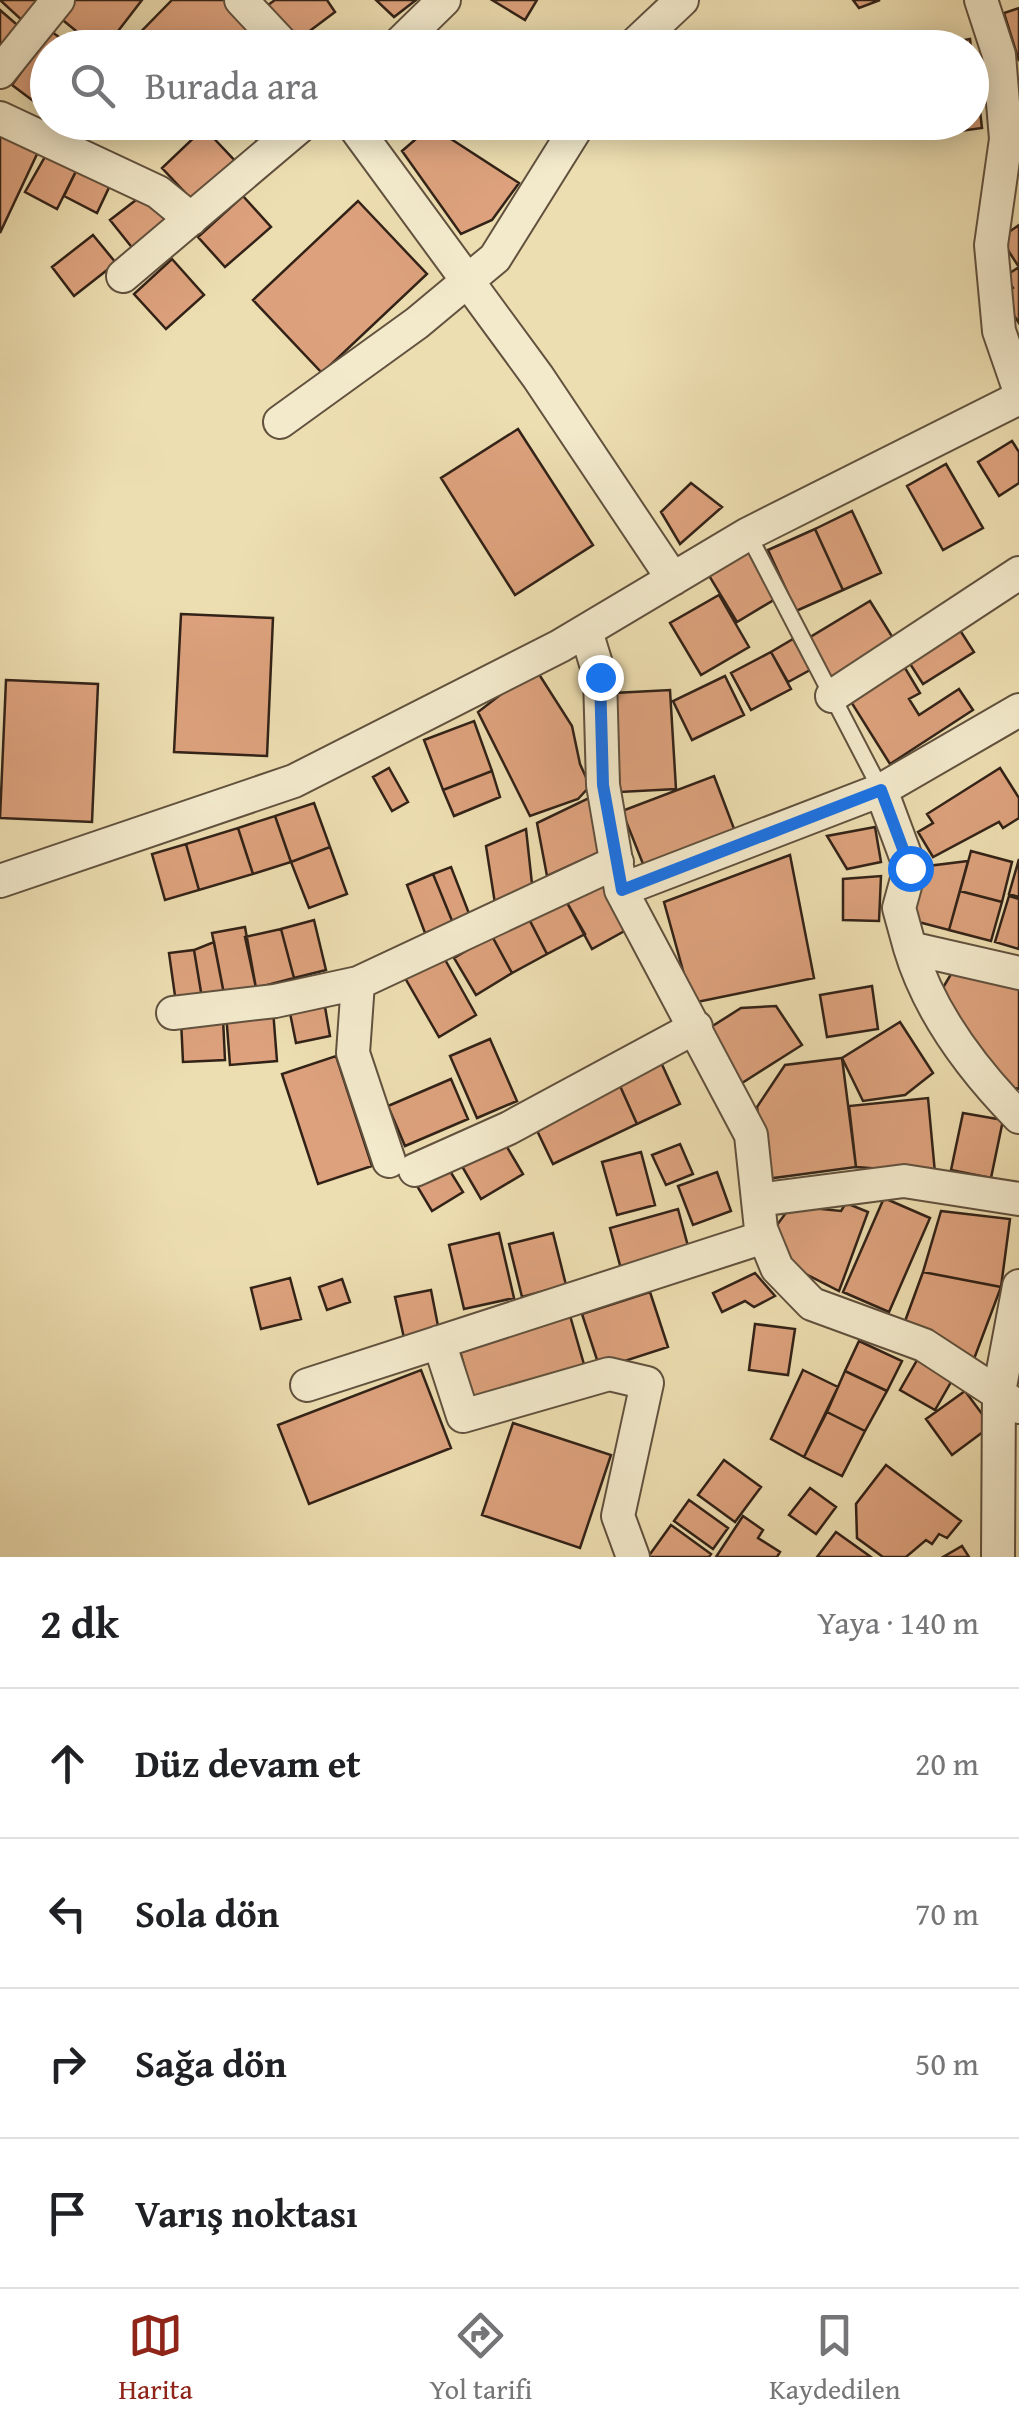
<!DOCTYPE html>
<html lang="tr">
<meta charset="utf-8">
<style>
:root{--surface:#fff;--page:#f6f6f6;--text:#202124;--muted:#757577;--line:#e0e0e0;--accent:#8f2418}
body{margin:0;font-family:"Gentium Book Plus",serif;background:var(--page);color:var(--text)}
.stop{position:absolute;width:30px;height:30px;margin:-22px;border:8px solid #1a73e8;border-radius:50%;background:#fff}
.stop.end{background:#1a73e8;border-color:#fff;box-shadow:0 2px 10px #0008}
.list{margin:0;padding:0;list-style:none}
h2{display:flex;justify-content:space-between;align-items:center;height:130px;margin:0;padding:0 40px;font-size:42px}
h2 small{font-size:32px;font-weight:400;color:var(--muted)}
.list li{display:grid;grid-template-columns:65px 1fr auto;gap:30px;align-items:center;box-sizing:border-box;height:150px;padding:0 40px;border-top:2px solid var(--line)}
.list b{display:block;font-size:38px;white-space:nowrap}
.list em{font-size:32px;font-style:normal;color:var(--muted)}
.icon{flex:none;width:55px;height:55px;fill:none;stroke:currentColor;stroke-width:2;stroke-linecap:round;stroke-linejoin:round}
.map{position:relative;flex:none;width:1019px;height:1557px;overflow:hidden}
.search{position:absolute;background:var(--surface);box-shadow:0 5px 25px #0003;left:30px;right:30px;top:30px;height:110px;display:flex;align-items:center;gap:25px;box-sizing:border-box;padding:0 35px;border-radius:55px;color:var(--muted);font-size:38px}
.sheet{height:730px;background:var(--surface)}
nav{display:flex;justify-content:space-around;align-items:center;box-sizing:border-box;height:140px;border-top:2px solid var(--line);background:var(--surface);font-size:28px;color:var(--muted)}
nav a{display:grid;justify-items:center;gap:5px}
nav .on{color:var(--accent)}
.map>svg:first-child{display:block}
.building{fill:#dda27d;stroke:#322217;stroke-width:2.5}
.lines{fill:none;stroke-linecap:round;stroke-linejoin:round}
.lane-casing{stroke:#61513e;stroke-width:19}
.street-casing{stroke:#61513e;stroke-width:36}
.lane{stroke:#f3eacc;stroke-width:15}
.street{stroke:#f3eacc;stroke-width:32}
.route{stroke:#1a73e8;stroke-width:12}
</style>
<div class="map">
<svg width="1019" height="1557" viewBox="0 0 1019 1557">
<rect width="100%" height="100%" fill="#eddeb1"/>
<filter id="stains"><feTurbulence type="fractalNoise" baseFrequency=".002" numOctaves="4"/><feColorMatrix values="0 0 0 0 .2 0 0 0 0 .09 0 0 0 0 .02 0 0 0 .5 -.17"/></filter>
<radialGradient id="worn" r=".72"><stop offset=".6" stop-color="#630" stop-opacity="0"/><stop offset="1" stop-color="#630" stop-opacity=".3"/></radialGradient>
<path class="building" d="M0,0h43l-18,23z
M72,0h70l-37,48h-8l-38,-31z
M172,0h55l26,25 -22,23h-106z
M275,0h52l8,12 -40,30 -27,-37z
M376,0h40l-22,17z
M492,0h45l-12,20z
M853,0h27l-21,8z
M1019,8v53l-15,-48z
M0,10l22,19 -22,24z
M253,25l23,23h-45z
M51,31l22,17h-25v64l-36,-27z
M970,39l1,9h-28l-1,-4z
M975,69l7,59 -66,9 -2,-15h58v-52z
M240,122h44l-24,22z
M431,126l88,57 -27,37 -31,14 -59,-83z
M204,128l34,36 -43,39 -33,-35z
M0,129l38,23 -38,81z
M50,148l30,15 -23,46 -32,-17z
M80,163l33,16 -16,34 -33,-17z
M145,193l24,30 -35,27 -24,-30z
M243,196l28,31 -46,40 -27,-30z
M358,201l69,73 -105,99 -69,-73z
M1019,225v98l-18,-27 12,-8 -8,-12 14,-9 -19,-29z
M93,235l23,28 -42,33 -22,-29z
M172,259l32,36 -38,34 -32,-35z
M518,429l75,116 -78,50 -74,-117z
M1012,441l7,11v31l-20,13 -21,-34z
M946,464l37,64 -40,22 -36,-64z
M691,483l31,24 -42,37 -19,-32z
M852,511l29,62 -38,17 -28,-61z
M815,529l28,61 -47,21 -28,-61z
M745,545l32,53 -40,24 -32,-53z
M719,595l30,52 -48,28 -31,-52z
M870,601l28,45 -63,38 -28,-45z
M181,614l92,4 -6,138 -93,-4z
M956,624l18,28 -51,32 -18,-28z
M793,639l17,31 -22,12 -17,-30z
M771,652l20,37 -40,21 -20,-37z
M902,663l18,30 -11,6 10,16 40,-26 14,21 -83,54 -42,-67z
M535,668l37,58 8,38 10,22 -12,13 -48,17 -52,-104z
M725,676l19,39 -52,25 -19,-39z
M6,680l92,4 -6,138 -92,-4z
M670,690l6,99 -56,3 -6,-99z
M474,721l18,50 -49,19 -19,-50z
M389,768l19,34 -16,9 -19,-34z
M1000,768l19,30v20l-16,10 -4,-6 -66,35 -15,-25 15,-9 -6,-9z
M492,771l8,26 -46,19 -11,-26z
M714,776l22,58 -91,35 -23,-58z
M593,796l9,55 -55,25 -10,-53z
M314,803l16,44 -39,15 -16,-46z
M275,816l16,46 -38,12 -15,-46z
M875,827l6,35 -34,7 -20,-33z
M238,828l15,46 -54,16 -13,-46z
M526,829l7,64 -37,17 -10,-64z
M186,844l13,46 -34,10 -13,-46z
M330,847l17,47 -38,14 -18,-46z
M971,851l41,11 -10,40 -42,-11z
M790,855l24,123 -122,25 -28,-101z
M1019,859v38l-10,-3z
M968,861l-19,69 -42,-11 13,-52z
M451,867l19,49 -17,7 -20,-49z
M433,874l20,49 -28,10 -18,-48z
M881,876l-2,45 -36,-1v-41z
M601,879l27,50 -36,20 -27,-50z
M960,891l42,11 -11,39 -42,-11z
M1009,896l10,3v50l-24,-7z
M565,899l20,35 -38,20 -19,-37z
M528,917l19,37 -35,19 -20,-37z
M314,920l12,50 -32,8 -13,-49z
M245,927l11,61 -32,6 -12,-61z
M281,929l13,49 -38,10 -11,-51z
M492,936l20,37 -36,22 -22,-37z
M214,942l10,52 -22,4 -8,-48z
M194,950l8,48 -26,5 -7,-50z
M443,956l33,59 -37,22 -34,-59z
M957,964l62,20v105l-18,-4 -60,-94z
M872,986l6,43 -51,8 -7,-42z
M324,1001l6,35 -34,7 -7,-35z
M776,1006l26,39 -60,38 -31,-56 30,-19z
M273,1010l4,51 -47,4 -4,-52z
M223,1018l2,42 -42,2 -2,-42z
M900,1022l33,51 -28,22 -42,6 -21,-43z
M490,1039l27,62 -40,17 -27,-62z
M336,1056l36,110 -54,18 -36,-110z
M659,1058l21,46 -43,20 -21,-47z
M842,1058l14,109 -90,12 -9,-72 28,-42z
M616,1077l21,47 -84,40 -22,-46z
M451,1079l17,40 -63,27 -17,-40z
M928,1098l7,75 -79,-6 -7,-61z
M963,1113l40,7 -12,58 -40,-8z
M498,1132l25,42 -42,25 -25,-43z
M680,1144l13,30 -27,11 -14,-30z
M641,1152l14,53 -38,10 -15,-53z
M445,1163l18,29 -31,19 -18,-30z
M717,1172l14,39 -38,14 -15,-39z
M884,1198l46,20 -41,94 -46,-20z
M846,1203l22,9 -29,79 -53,-27 -12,-35 17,-23 50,5z
M678,1209l11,41 -68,19 -11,-41z
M941,1211l69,8 -9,68 -78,-15z
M499,1233l15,65 -50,11 -15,-64z
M553,1233l13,52 -44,12 -13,-53z
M923,1272l78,15 -27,72 -70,-35z
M755,1273l20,23 -21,11 -9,-6 -23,11 -9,-19z
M290,1278l11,41 -40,10 -10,-41z
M342,1279l8,23 -23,8 -8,-23z
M431,1290l8,41 -35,7 -9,-41z
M650,1292l18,55 -68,22 -18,-55z
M569,1312l16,56 -111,33 -16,-57z
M755,1324l40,5 -7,46 -39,-5z
M859,1341l43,20 -15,30 -42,-20z
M920,1355l35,20 -20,35 -35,-20z
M421,1370l30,78 -142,56 -31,-79z
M803,1370l35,17 -34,70 -33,-18z
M845,1371l42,20 -22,40 -38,-19z
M965,1391l26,35 -39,29 -26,-36z
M827,1412l38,19 -23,45 -38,-19z
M513,1423l98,32 -31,93 -98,-33z
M724,1460l37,27 -26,35 -37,-27z
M886,1465l75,56 -14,17 -8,-4 -7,10 -6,-4 -20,17h-23l-26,-19 -1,-34z
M810,1488l26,19 -20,27 -27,-19z
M689,1500l39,28 -15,21 -39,-28z
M743,1516l20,14 -5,8 22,14 -3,5h-61z
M671,1525l40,29 -2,3h-61z
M836,1532l35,25h-54z
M962,1546l7,11h-26z"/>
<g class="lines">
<g class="lane-casing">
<path id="lane" d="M748,534l133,256"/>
</g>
<g class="street-casing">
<path id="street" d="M241,0l45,48
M981,0l18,55 7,84 -15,106 8,86 20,58
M395,48l49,-48
M631,48l51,-48
M0,72l58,-72
M0,118l158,74 33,27
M351,122l187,255 135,202
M123,276l182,-154
M280,422l137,-99 78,-65 85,-136
M586,631l14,46 3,108 18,105 130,245 10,94 16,39 35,36 112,41 95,62
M832,696l187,-123
M881,790l29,78 -11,40 11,40
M0,881l294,-100 266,-135 188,-112 271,-136
M621,890l260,-100 138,-80
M1019,973l-109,-25c19,64 62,121 109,169
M358,983l-5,70 36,108
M173,1013l102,-12 83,-18 259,-121
M415,1170l94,-42 187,-101
M758,1200l146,-19 115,18
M439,1342l24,74 146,-42 38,9 -29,133 15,41
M307,1385l457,-148
M998,1557l1,-165 20,-106"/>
</g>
<use href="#lane" class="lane"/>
<use href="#street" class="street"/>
</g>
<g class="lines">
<path class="route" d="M600,677l3,108 19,105 259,-100 29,78"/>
</g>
<rect width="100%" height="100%" filter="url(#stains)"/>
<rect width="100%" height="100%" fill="url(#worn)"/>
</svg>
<div class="stop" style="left:910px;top:868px"></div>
<div class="stop end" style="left:600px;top:677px"></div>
<div class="search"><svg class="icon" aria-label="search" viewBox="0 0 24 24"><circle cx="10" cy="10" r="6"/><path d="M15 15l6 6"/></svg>Burada ara</div>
</div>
<section class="sheet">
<h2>2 dk<small>Yaya · 140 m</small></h2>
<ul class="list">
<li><svg class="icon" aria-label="ahead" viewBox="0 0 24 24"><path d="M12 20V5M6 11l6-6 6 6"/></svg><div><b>Düz devam et</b></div><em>20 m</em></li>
<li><svg class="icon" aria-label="left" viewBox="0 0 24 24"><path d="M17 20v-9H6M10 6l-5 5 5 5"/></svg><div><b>Sola dön</b></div><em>70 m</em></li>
<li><svg class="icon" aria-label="right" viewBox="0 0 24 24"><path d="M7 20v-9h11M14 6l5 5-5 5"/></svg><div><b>Sağa dön</b></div><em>50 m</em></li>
<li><svg class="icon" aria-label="arrive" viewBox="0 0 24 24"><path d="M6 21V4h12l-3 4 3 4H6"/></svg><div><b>Varış noktası</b></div></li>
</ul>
</section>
<nav>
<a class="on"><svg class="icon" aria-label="map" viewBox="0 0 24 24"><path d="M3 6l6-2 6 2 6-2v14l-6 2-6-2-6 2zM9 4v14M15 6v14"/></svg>Harita</a>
<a><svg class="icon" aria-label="directions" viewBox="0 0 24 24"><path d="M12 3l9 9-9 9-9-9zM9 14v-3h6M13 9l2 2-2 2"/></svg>Yol tarifi</a>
<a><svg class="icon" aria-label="saved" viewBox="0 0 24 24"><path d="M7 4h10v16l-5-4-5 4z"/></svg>Kaydedilen</a>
</nav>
